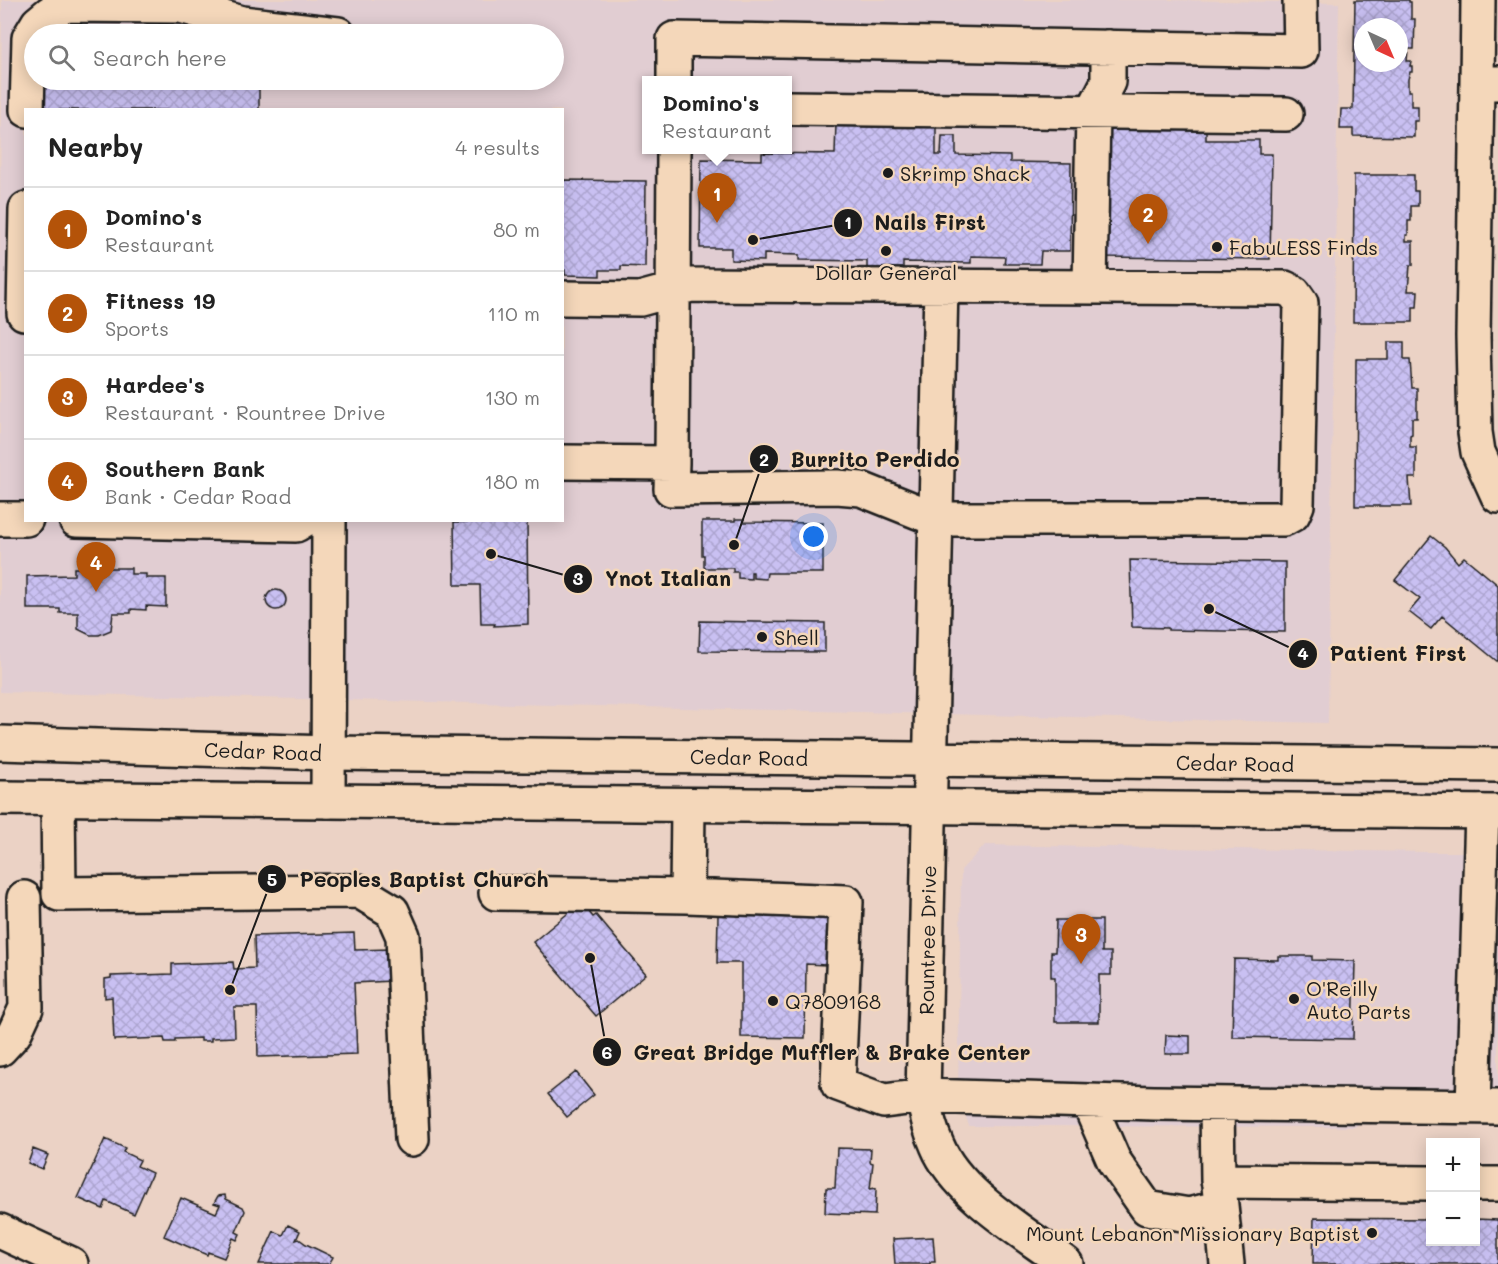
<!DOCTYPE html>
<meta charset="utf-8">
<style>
:root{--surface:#fff;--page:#f2f2f2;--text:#222;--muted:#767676;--line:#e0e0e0;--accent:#b45309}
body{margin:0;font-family:Mali,sans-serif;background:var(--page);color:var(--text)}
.controls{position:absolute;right:18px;bottom:18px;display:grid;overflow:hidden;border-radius:0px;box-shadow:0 3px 15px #0003}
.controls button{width:54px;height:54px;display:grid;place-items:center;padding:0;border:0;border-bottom:2px solid var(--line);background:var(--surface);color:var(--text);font:30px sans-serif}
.compass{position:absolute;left:1354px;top:18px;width:54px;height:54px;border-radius:50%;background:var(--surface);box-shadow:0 3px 15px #0003;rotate:136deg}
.you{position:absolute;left:814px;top:537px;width:21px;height:21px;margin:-15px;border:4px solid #fff;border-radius:50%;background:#1a73e8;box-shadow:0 0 0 9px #1a73e833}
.badge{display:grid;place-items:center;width:39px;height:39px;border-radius:50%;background:var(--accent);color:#fff;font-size:20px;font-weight:700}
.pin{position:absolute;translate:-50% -50px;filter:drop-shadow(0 2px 3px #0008)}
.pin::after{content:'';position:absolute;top:32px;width:21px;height:18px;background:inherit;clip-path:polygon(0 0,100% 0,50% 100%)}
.popup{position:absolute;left:642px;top:76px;width:150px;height:78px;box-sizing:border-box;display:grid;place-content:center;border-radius:0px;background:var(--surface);filter:drop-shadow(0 2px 4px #0005);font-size:20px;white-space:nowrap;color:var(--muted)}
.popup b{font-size:22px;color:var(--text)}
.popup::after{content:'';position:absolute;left:50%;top:100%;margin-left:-12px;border:12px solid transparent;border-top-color:var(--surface)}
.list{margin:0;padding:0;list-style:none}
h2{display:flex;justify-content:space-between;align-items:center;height:78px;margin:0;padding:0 24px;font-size:26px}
h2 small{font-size:20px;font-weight:400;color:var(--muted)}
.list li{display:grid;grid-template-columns:39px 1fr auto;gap:18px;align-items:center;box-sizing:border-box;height:84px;padding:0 24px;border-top:2px solid var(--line)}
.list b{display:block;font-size:22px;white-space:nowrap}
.list p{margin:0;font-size:20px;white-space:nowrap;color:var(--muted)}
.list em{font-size:20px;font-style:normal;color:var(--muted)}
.icon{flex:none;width:33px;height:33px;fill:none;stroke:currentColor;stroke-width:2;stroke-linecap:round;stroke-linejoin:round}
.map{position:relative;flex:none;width:1498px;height:1264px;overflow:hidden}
.search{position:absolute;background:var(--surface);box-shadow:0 3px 15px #0003;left:24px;top:24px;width:540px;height:66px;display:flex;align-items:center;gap:15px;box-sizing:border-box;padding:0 21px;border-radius:33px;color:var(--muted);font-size:22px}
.panel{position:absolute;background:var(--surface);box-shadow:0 3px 15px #0003;left:24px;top:108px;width:540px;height:414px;border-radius:0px}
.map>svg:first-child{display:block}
.built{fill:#e1cdd2;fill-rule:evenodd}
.building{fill:url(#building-cross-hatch);stroke:#1c1c1c;stroke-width:1.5;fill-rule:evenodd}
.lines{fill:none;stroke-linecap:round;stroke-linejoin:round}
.minor-casing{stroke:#1c1c1c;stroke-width:38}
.major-casing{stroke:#1c1c1c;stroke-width:38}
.minor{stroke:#f4d7ba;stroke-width:33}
.major{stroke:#f4d7ba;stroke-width:33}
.poi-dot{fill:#1c1c1c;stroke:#f4d7ba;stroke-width:2}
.labels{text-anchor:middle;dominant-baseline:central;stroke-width:5;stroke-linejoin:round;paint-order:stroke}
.poi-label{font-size:20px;fill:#1c1c1c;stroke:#f4d7ba;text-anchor:start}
.street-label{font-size:20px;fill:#1c1c1c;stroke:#f4d7ba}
.leader{fill:none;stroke:#1c1c1c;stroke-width:2}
.callout-dot{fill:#1c1c1c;stroke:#f4d7ba;stroke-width:2}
.mark-label{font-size:18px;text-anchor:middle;font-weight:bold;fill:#fff}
.callout-label{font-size:21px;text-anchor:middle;font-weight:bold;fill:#1c1c1c;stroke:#f4d7ba;stroke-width:5;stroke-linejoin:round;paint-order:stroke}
</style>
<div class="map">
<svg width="1498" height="1264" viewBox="0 0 1498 1264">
<defs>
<pattern id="building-cross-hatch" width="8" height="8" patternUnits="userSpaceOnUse" patternTransform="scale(1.5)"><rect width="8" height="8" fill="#c9c0f2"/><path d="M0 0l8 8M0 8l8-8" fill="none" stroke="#aca4cf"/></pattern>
</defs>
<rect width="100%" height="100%" fill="#ebd2c5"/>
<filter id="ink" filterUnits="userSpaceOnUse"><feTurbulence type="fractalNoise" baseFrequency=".0167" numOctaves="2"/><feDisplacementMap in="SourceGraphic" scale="12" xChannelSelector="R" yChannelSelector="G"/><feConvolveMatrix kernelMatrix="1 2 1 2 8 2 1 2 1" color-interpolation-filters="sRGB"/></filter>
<g filter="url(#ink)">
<path class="built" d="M2,0h1164l173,3 -11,720 -1328,-31v-486zM34,34h520v46h-520zM646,80h142v70h-142zM26,110h536v410h-536z
M985,845l441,7h72v246l-109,-1 -34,30 -386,-1 -11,-33 3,-223z"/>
<path class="building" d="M1355,0h54v2h2v17h4l-1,30h-6l-1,12h4l-1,5h2v6h-2l-2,7v12h3v15h7v15h-4v16l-61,-1v-7h-13l1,-20h12zM1363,27h36v36h-36z
M159,24h9v4h11l1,2 5,-1 1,5h-42l1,-6h14z
M38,80h221v30h-222z
M1105,121l101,1v18h53v14h13l-2,105 -167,-2z
M836,123l100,1v31h5l1,-19h14v19l54,1v6l61,1 -1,88h-29l-1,13h-36l1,-7 -34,-1v7l-68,-1v7l-36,-1v-7l-68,-1v-5l-35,-1v7l-33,-1v-12h-31l1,-89 61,1v-7l73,1z
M1354,175h60v16h4v15h-7v15h-3v14h-2v6h7v24h-3l-2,26h10l-1,16h-4v15h-60z
M562,180l84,1 -1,86 -24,-1v4h-21v6l-35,-1v-5h-3z
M1388,342h16v18h6l2,28h5v30h-5v16l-2,1v12h6v31h-7l2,28h-56l1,-147h32z
M735,519h9v3l79,1v50h-56l-1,6 -13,-1v-6h-2v7l-13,-1v-6h-5v-4h-29v-13h-2v-34h33z
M475,520h52l1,104 -34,2 1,-2h-14l-1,-39h-25l-1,-63h21z
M1431,536l14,11 13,16 6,-6 34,28v77l-56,-46 -11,13 -22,-17 11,-13 -25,-19z
M1130,560l155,2v70l-117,-2v-2l-36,-1z
M74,568h57v6h15v4h20v29l-20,-1v4l-15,-1v4h-18l-2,17 -12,5h-9l-12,-6v-16h-18v-4h-33v-33l47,-1z
M266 600a10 10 0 1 1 20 0a10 10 0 1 1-20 0Z
M700,621l125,2v29l-126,-1z
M578,905l6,1 9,11 3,-2 50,59 -50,42 -63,-74z
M718,915l109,1 -1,49 -20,-1 -1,74 -64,-1v-74h-24z
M1056,920h46v32h9v23h-12v47h-44v-45h-4v-25h4z
M354,933l1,17 35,-1 1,32 -37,2 3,71 -99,3 -1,-50h-23l1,30 -24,1v3h-10v-3l-26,1v3h-10l-1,-4 -50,2 -2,-43 -7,1v-19l6,-1v-2l61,-2v-10l61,-2 1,7 21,-1 -1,-32z
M1278,956h34v4l43,1 -2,78 -121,-2 2,-78 44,1z
M1166,1035l24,1v18h-25z
M576,1072l18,23 -27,22 -19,-23z
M105,1139l20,9 -2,4 17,8 -3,6 15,7 -18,41 -28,-13 -3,8 -25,-11z
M837,1148l34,1 -1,13 3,1 -3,26 6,-1 -1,27 -50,-2 1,-25h9z
M33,1149l15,6 -6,14 -14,-6z
M225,1195l1,4 17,8 2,4 -9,21 4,2 -3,6 -4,-2 -9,20 -16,-6 -1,3 -43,-19 17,-38 35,15 4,-8 -6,-2 4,-7z
M1314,1218l116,1v23h46v-23l22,1v44h-185z
M288,1225l12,6 -4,9 3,-1 7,5 27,13 -4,7h-70l15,-33 9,4z
M933,1237l2,25h-5v2h-35l-2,-25z"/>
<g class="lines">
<g class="minor-casing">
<path id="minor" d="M674,80v-41l627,12 -1,-51
M1477,83l1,-83
M1498,83h-21l-4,253 2,96 3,20 20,44
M788,108l498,6
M27,110l2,-72 9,-15 12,-10 16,-8 115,1 61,17 96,11
M941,286l-18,810c3,17 7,34 14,49 20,49 88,88 129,119
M1090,287l3,-176 15,-29v-35
M562,298l78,1 51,-14 594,3 9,5 7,10 -4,202 -4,9 -9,5h-348l-75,-30 -24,-2 -166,2 1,-26 2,-313
M24,313l2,-104
M562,462l110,1
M0,519h26
M76,520l220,5 8,-5
M58,798l1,96 300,-3 33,20 11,25 9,203
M328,801l1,-281
M496,893l191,3 1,-91
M687,896l159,6 -8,182 46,17 39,-5 231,7 344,4
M0,1049l14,-15 12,-26 -2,-110
M1088,1101l26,60 33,47 42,7 32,-8
M1217,1104l1,77 212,2
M1473,1106l9,-294
M1476,1184h22
M1219,1186l8,78
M0,1231l71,33"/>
</g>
<g class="major-casing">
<path id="major" d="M0,743l329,10 1169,12
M0,798l1498,14"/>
</g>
<use href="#minor" class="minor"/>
<use href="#major" class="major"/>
</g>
</g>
<g class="poi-dot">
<circle cx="888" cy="173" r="6"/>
<circle cx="1217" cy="247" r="6"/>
<circle cx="886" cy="251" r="6"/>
<circle cx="762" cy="637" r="6"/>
<circle cx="1294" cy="999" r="6"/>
<circle cx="773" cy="1001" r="6"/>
<circle cx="1372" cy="1233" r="6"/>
</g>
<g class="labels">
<g class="poi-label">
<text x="900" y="173">Skrimp Shack</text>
<text x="1229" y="247">FabuLESS Finds</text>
<text x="886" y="272" text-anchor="middle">Dollar General</text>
<text x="774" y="637">Shell</text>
<text x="1306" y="988">O'Reilly<tspan x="1306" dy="23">Auto Parts</tspan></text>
<text x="785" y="1001">Q7809168</text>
<text x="1360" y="1233" text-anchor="end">Mount Lebanon Missionary Baptist</text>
</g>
<g class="street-label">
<text transform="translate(263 751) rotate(2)">Cedar Road</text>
<text transform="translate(749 757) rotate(1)">Cedar Road</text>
<text transform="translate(1235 763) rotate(1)">Cedar Road</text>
<text transform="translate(927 940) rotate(-89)">Rountree Drive</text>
</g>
</g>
<path class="leader" d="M753 240L848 223M734 545L764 459M491 554L578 579M1209 609L1303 654M230 990L272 879M590 958L607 1052"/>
<g class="callout-dot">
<circle cx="753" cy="240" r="6"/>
<circle cx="734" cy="545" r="6"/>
<circle cx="491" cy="554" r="6"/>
<circle cx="1209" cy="609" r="6"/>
<circle cx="230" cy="990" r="6"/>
<circle cx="590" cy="958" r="6"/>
<circle cx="848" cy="223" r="15"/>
<circle cx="764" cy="459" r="15"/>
<circle cx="578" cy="579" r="15"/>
<circle cx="1303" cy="654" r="15"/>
<circle cx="272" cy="879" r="15"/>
<circle cx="607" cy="1052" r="15"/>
</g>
<g class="mark-label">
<text x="848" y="229">1</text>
<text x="764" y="466">2</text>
<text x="578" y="585">3</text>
<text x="1303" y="660">4</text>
<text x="272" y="886">5</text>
<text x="607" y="1059">6</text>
</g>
<g class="callout-label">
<text x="930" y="230">Nails First</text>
<text x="875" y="467">Burrito Perdido</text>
<text x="668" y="586">Ynot Italian</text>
<text x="1398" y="661">Patient First</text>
<text x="424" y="887">Peoples Baptist Church</text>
<text x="832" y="1060">Great Bridge Muffler &amp; Brake Center</text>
</g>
</svg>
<div class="controls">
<button>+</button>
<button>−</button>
</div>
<svg class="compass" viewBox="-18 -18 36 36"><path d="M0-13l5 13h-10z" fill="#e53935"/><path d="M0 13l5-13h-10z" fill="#767676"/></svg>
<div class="you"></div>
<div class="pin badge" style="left:717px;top:223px">1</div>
<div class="popup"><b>Domino's</b>Restaurant</div>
<div class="pin badge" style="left:1148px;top:244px">2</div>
<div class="pin badge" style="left:1081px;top:964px">3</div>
<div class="pin badge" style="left:96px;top:592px">4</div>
<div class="search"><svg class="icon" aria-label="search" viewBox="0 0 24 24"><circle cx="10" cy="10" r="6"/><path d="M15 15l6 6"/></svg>Search here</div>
<section class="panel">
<h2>Nearby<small>4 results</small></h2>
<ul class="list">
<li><span class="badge">1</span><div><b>Domino's</b><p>Restaurant</p></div><em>80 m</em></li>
<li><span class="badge">2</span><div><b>Fitness 19</b><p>Sports</p></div><em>110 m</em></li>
<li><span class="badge">3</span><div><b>Hardee's</b><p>Restaurant · Rountree Drive</p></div><em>130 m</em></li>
<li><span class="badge">4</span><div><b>Southern Bank</b><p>Bank · Cedar Road</p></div><em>180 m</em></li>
</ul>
</section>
</div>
